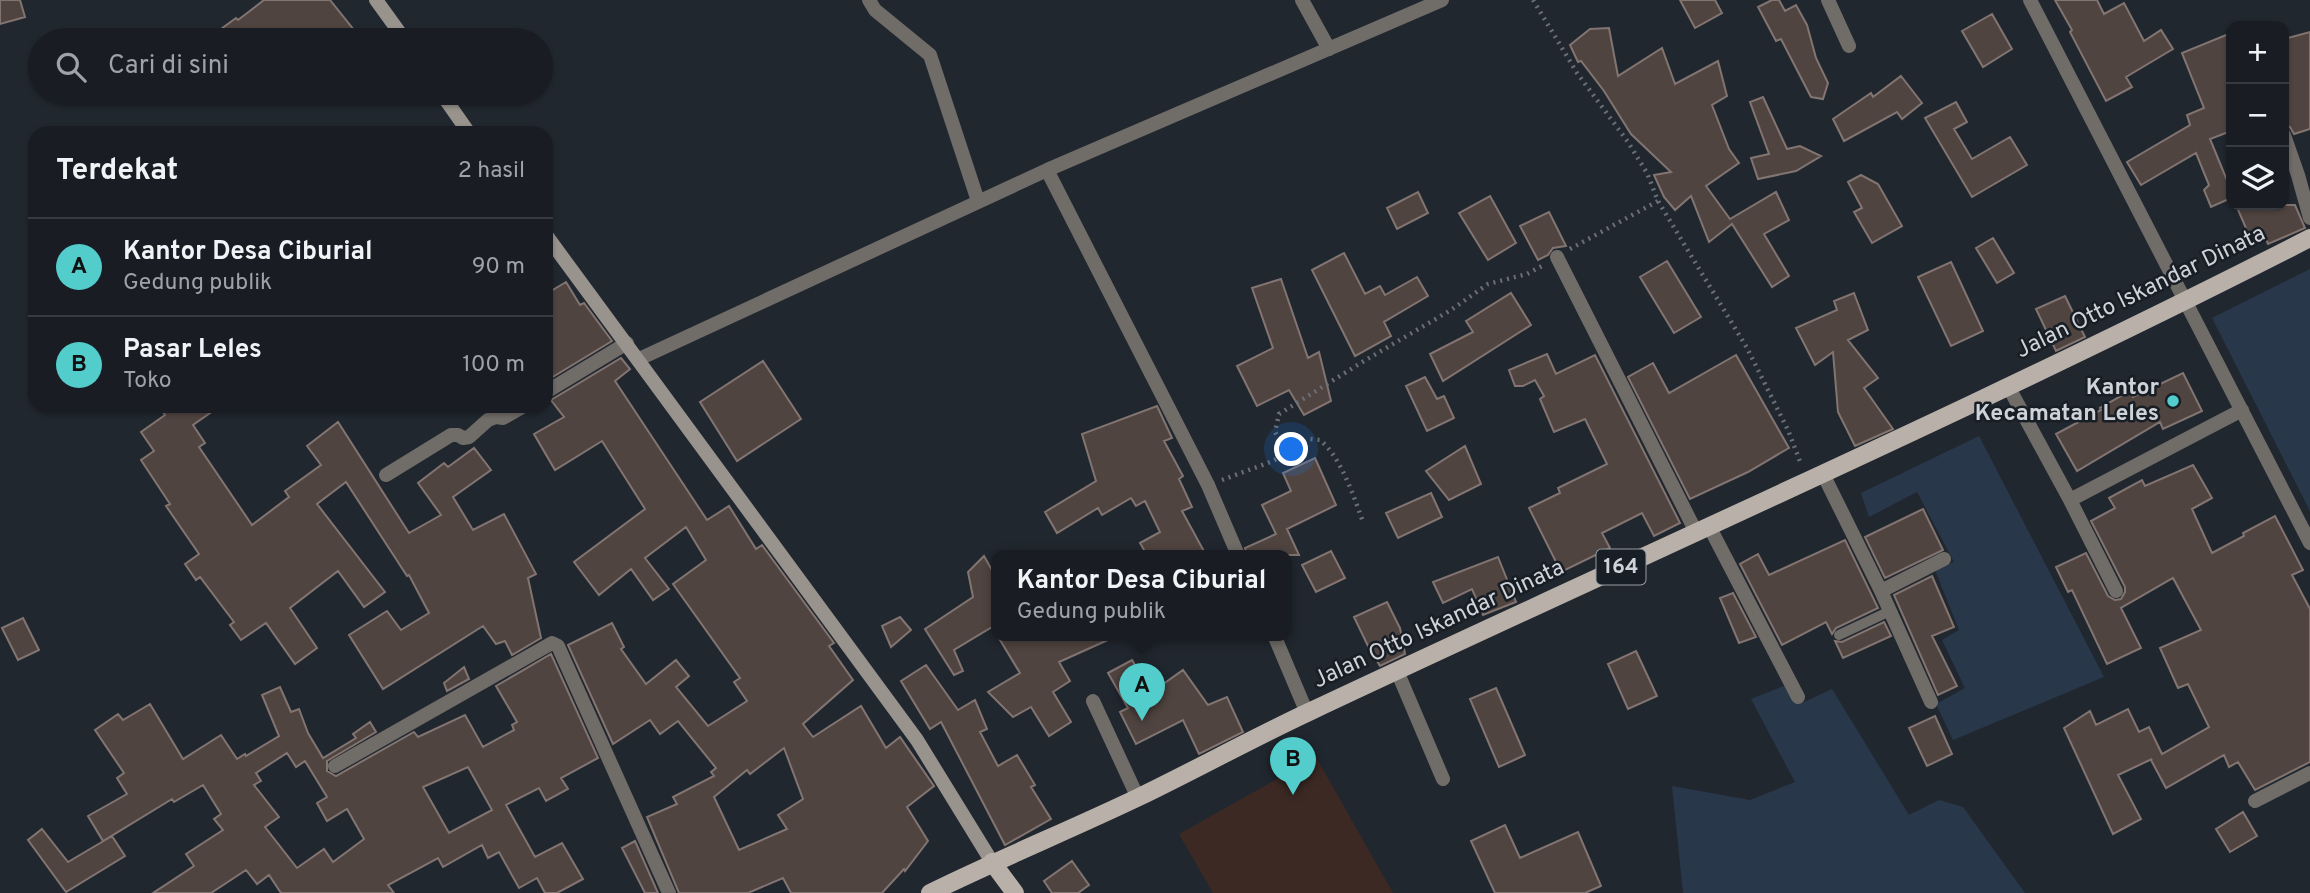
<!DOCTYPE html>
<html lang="id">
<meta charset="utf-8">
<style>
:root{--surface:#191d23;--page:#22262b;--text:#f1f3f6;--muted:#9fa2a6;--line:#373b41;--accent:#52cdcc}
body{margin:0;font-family:Overpass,sans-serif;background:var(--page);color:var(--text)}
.controls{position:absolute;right:21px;top:21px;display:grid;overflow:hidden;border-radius:14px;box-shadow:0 2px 5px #0004}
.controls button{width:63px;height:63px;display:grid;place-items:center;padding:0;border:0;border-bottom:2px solid var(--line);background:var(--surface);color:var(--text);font:35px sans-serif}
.you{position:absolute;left:1292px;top:450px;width:24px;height:24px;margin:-18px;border:5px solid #fff;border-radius:50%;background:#1a73e8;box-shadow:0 0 0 10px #1a73e833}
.badge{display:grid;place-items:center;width:46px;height:46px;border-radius:50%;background:var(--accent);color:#111;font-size:23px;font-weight:700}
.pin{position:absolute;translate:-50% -58px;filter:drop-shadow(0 2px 4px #0008)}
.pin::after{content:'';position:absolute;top:37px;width:24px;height:21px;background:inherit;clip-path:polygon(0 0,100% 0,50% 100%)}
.popup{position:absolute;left:991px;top:550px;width:301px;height:91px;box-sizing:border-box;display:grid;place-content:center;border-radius:14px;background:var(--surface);filter:drop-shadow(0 2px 5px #0005);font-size:23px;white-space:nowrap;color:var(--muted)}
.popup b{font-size:26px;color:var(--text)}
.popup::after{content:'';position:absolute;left:50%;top:100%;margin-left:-14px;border:14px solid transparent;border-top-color:var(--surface)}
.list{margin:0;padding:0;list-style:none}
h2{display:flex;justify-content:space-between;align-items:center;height:91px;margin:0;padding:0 28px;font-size:30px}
h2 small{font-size:23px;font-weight:400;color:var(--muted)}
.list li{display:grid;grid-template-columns:46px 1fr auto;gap:21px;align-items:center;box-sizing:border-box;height:98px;padding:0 28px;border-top:2px solid var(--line)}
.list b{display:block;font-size:26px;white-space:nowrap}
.list p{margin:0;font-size:23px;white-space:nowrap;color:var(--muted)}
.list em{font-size:23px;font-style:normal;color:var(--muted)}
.icon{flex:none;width:38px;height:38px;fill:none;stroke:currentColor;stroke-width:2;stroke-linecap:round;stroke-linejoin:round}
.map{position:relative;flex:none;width:2310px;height:893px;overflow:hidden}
.search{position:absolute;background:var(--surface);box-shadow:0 2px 5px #0004;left:28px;top:28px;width:525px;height:77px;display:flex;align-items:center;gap:18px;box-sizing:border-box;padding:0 24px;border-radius:38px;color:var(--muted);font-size:26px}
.panel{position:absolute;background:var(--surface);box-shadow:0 2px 5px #0004;left:28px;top:126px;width:525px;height:287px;border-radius:21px}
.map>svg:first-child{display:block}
.commercial{fill:#3c2924}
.green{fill:#29374b}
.building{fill:#504440;stroke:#827571;stroke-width:2;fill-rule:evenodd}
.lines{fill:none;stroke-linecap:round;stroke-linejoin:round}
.path{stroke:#6a6f77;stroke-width:4.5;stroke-dasharray:2 5;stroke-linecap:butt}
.lane{stroke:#706c68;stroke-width:10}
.street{stroke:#706c68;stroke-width:14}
.secondary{stroke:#99938d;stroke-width:14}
.primary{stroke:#b9b1a9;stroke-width:18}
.poi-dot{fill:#52cdcc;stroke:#181e25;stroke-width:2.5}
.labels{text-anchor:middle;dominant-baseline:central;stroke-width:5;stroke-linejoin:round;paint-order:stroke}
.shield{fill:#181e25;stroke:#989da3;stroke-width:2}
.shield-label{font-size:21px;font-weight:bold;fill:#cfd3d9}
.street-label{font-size:23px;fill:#cfd3d9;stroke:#181e25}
.poi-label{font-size:23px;font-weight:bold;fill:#cfd3d9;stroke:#181e25;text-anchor:end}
</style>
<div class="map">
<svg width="2310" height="893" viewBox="0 0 2310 893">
<rect width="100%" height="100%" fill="#21272f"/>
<path class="commercial" d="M1316,757l77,136h-180l-34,-59z"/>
<path class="green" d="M2310,269v242l-98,-193z
M1979,436l125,241 -151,63 -17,-36 29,-16 -23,-48 17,-10 -24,-60 19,-8 -37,-70 -48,25 -8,-24z
M1796,681l8,21 28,-13 77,126 30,-15 24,7 62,86h-342l-11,-107 78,14 45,-18 -44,-83z"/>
<path class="building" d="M0,0h20l5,17 -25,7z
M264,0h66l32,40h-149l10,-8 -2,-3 15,-11 2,2z
M1680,0h35l7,13 -27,15z
M1772,0h7l6,11 11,-6 11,20 9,33 12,25 -5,16 -12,-2 -30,-58 -5,2 -18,-34z
M2055,0h42l7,14 20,-11 20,38 17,-11 12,19 -47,28 6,10 -26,14 -36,-69 2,-2z
M1992,14l20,35 -29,18 -21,-36z
M1609,28l9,48 44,-28 13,36 43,-23 9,35 -15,9 17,44 10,14 -33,23 24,33 46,-27 13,28 -25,14 25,42 -17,11 -40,-63 -23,18 -18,-46 -16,14 -11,-13 -10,-22 17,-3 -40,-38 -27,-43 -23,-30 -3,1 -8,-17 20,-16z
M2310,32v97l-16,5 -4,-7 -6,-1v-87z
M2231,33v98l-21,8 21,51v8l-20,9 -7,-17 5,-5 -13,-32 -55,32 -14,-23 63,-37 -3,-10 17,-7 -22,-55z
M1901,76l21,27 -20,16 -5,-7 -53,29 -11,-22 38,-26 2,4z
M1763,97l24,52 13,-3 21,10 -25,15 -38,8 -7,-21 18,-4 -19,-52z
M1956,102l11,20 -13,7 18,30 38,-22 17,28 -55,32 -47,-79z
M1861,175l17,9 24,42 -30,17 -18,-31 8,-4 -14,-26z
M1418,192l10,21 -31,16 -10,-21z
M1490,196l26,47 -28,17 -29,-47z
M2236,205h59l10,23 -37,16 -7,-16 -13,5z
M1549,212l17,34 -13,2 -5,7 -10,5 -18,-34z
M1993,238l21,35 -17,10 -21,-35z
M1344,253l21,41 15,-8 5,9 32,-18 11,19 -44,26 7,14 -36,20 -43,-86z
M1667,261l34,56 -27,16 -34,-56z
M1951,262l32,69 -32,15 -33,-69z
M1281,279l27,79 11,-6 12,49 -27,14 -15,-25 -32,16 -20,-40 36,-18 -21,-60z
M566,282l14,23 4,-2 28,38 -66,40v-87z
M1511,293l20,32 -88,56 -13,-27 43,-22 -7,-11z
M1854,293l14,37 -20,10 30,38 -14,10 29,41 -38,17 -17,-34 -5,-60 -18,13 -19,-37 41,-18 -3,-9z
M2065,296l20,41 -29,14 -20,-42z
M1547,354l9,20 39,-19 85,168 -26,13 -12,-23 -40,20 8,15 -49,24 -32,-64 31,-15 -2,-5 49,-24 -22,-45 -31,13 -14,-33 4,-3 -9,-16 -12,6h-8l-6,-16z
M1736,355l53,93 -41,24 -58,27 -62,-122 25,-14 16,30z
M621,358l9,11 -15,12 92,139 22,-14 27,43 6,-4 72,98 -5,3 24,34 -50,44 10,13 48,-31 25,42 14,-11 34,49 -27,21 21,34 -23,30 -1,-2 -22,24h-91l-8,-15 -35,15h-69l-32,-76 30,-13 -4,-7 41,-21 -3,-4 5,-4 -38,-47 -18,13 -10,-14 -37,24 -45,-99 44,-22 12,24 -3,2 25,35 30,-24 13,16 -13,11 32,39 39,-25 -13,-19 6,-4 -67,-94 33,-24 -20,-33 -41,31 24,31 -16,11 -22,-31 -32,26 -25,-33 71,-53 -43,-68 -47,29 -21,-36 30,-17 -13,-17zM784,748l19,51 -25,16 9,14 -48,21 -25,-53 33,-27 3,4z
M763,361l38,58 -64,42 -37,-59z
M2183,373l19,38 -39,18 -3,-7 -83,49 -21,-37 45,-24 -1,-2 30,-17 3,6z
M1425,377l12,22 7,-3 10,22 -27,13 -21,-45z
M159,406h61l-27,19 12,18 -6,4 53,78 37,-28 -4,-6 36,-26 -14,-19 31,-24 71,111 32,-18 -23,-32 26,-20 4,4 26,-19 17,22 -38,27 20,33 31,-16 32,60 -8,4 13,60 -29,17 -7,-14 -9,3 -13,-18 -100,63 -34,-54 38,-24 14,19 28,-17 -20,-38 -2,1 -61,-94 -29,22 68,88 -21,15 -26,-36 -48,37 27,40 -22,16 -29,-41 -25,17 -11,-15 4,-3 -34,-45 -4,3 -11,-16 14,-10 -33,-48 4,-2 -29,-44 13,-9 -13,-19 24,-17z
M1157,406l15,32 -8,3 19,35 -4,3 13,28 -10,4 24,44h-59l-7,-12 20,-11 -15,-31 -9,5 -5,-8 -29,17 -4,-7 -41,25 -12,-21 51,-31 -14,-47z
M1465,446l16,38 -32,16 -23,-29z
M1315,458l21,47 -49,24 12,26h-52l-2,-7 31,-14 -14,-29 29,-14 -8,-18z
M2193,465l19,33 -20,11 20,44 32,-17 -1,-3 32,-17 28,54 -11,5 18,34v153l-55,28 -17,-28 -9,5 -5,-12 -58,33 -15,-28 1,-1 -34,16 23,44 -28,15 -49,-106 26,-17 6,14 32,-16 11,23 10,-5 13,27 47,-27 -21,-43 -10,4 -18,-40 41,-18 -28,-52 -52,30 20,40 -34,16 -35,-74 -4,2 -12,-25 30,-14 22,43 7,4 6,-1 4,-7v-5l-34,-66 24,-13 -6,-10 33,-18 3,6z
M1431,493l11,24 -44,21 -12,-25z
M1923,509l20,41 -58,28 -20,-41z
M1845,540l33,68 -42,20 -4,6 -6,-12 -44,23 -42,-81 18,-10 11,21z
M1331,551l14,27 -29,14 -14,-27z
M984,556l13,23v45l-43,26 9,21 -9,4 -29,-46 48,-32 -5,-25z
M1498,557l18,45 -33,13 -11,-26 -29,14 -10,-21z
M1932,576l22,51 -22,9 25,50 -19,9 -44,-100z
M1733,593l23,44 -17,6 -19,-45z
M1387,602l13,26 5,26 -25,12 -12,-20 -14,-29z
M900,617l11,13 -20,17 -9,-21z
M23,618l16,32 -21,10 -16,-32z
M1884,622l7,14 -48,22 -8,-17 7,1z
M997,635h122l-60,27 11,19 -17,11 18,30 -22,14 -18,-29 -18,10 -25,-25 32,-19z
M1636,651l21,45 -29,13 -20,-45z
M551,654l47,104 -37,20 7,11 -22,12 -7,-13 -33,17 29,52 27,-14 21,36 -26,14h-12l-8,-15 -18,10 -20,-36 -11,6 -6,-13 -39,22 -5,-9 -50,27 6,8h-113l-12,-18 -12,9 -11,-14 -35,23h-58l41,-27 -8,-12 37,-24 -9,-11 7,-5 -18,-29 -29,17 -2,-3 -69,42 -15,-25 39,-22 -10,-16 7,-5 -29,-43 23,-16 5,6 27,-16 33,55 38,-24 16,24 8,-5 1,2 33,-20 -17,-41 18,-8 11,25 8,-3 9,24 15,25 33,-20 -3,-4 17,-12 6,10 -49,29v10l9,5 78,-44 4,5 47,-22 18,32 31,-17 -2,-5 5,-3 -21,-36zM287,753l9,14 9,-6 22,36 -10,6 10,18 20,-12 17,30 -31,23 -9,-13 -27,19 -32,-41 14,-10 -25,-32 7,-4 -5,-8zM468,767l24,43 -43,23 -26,-46z
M1132,660l20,32 31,-22 25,35 19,-8 16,35 -44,22 -16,-34 -47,24 -16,-32 8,-4 -20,-35z
M926,665l32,45 17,-10 12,29 -7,3 18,34 19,-11 18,30 -4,2 20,32 -46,26 -64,-123 -11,7 -29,-48z
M464,667l5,12 -22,12 -3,-8z
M1496,688l29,67 -26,12 -29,-68z
M1935,716l17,38 -25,12 -18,-38z
M2243,812l14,24 -27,16 -14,-23z
M1505,825l15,33 58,-26 23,54 -16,7h-90l-24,-52z
M42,829l26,33 44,-26 13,20 -59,36 -38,-52z
M635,841l23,52h-13l-23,-45z
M1072,861l17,24 -11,8h-26l-8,-12z"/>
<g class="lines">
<path class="path" d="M1533,0l44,73 51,69 19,31 11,28 89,147 41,82 13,34
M1570,249l88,-48
M1286,453l-11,-21 4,-18 85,-53 87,-51 37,-26 39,-10 15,-8
M1222,480l51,-19 37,-22 10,1c21,17 34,57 43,82"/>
<path class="lane" d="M1839,635l51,-24"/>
<path class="street" d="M869,0l6,10 55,45 48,146
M1302,0l27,49
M1828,0l21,46
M2030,0l280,543
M2284,135l14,40 12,43
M1047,170l161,315 30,70
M1557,257l139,275
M639,359l408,-189 395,-170
M2008,386l62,114 46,91
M546,392l81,-49
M1823,474l58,117 50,111
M386,475l65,-40h7l5,3 6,-1 19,-17 8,-3 7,1 21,-12
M2070,500l172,-90
M1709,526l89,171
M1881,591l63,-32
M1274,635l33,78
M1397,671l46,108
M1093,701l45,97
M335,766l217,-123 6,3 4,9 107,238
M2255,801l55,-28"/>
<path class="secondary" d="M376,0l29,40
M441,93l28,40
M546,235l371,505 75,122"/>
<path class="primary" d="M992,862l23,31
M930,893c69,-34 140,-63 209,-96 58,-28 114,-59 172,-86 333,-157 671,-305 999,-473"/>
</g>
<circle class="poi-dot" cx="2173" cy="401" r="7"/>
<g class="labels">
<rect class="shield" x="1596.5" y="549.5" width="49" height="35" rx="5"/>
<g class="shield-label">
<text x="1621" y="567">164</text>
</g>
<g class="street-label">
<text transform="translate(2141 293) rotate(-26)">Jalan Otto Iskandar Dinata</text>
<text transform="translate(1439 625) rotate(-25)">Jalan Otto Iskandar Dinata</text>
</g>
<g class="poi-label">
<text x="2159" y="388">Kantor<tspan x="2159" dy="26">Kecamatan Leles</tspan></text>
</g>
</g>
</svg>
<div class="controls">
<button>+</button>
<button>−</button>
<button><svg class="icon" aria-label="layers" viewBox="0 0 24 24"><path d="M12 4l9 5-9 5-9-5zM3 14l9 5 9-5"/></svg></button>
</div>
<div class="you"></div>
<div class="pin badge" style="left:1142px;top:721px">A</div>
<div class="popup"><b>Kantor Desa Ciburial</b>Gedung publik</div>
<div class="pin badge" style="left:1293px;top:795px">B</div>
<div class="search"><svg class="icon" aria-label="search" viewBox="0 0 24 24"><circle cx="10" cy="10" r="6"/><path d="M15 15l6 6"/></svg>Cari di sini</div>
<section class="panel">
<h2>Terdekat<small>2 hasil</small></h2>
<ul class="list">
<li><span class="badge">A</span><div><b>Kantor Desa Ciburial</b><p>Gedung publik</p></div><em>90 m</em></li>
<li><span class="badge">B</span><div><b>Pasar Leles</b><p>Toko</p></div><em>100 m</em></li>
</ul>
</section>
</div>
